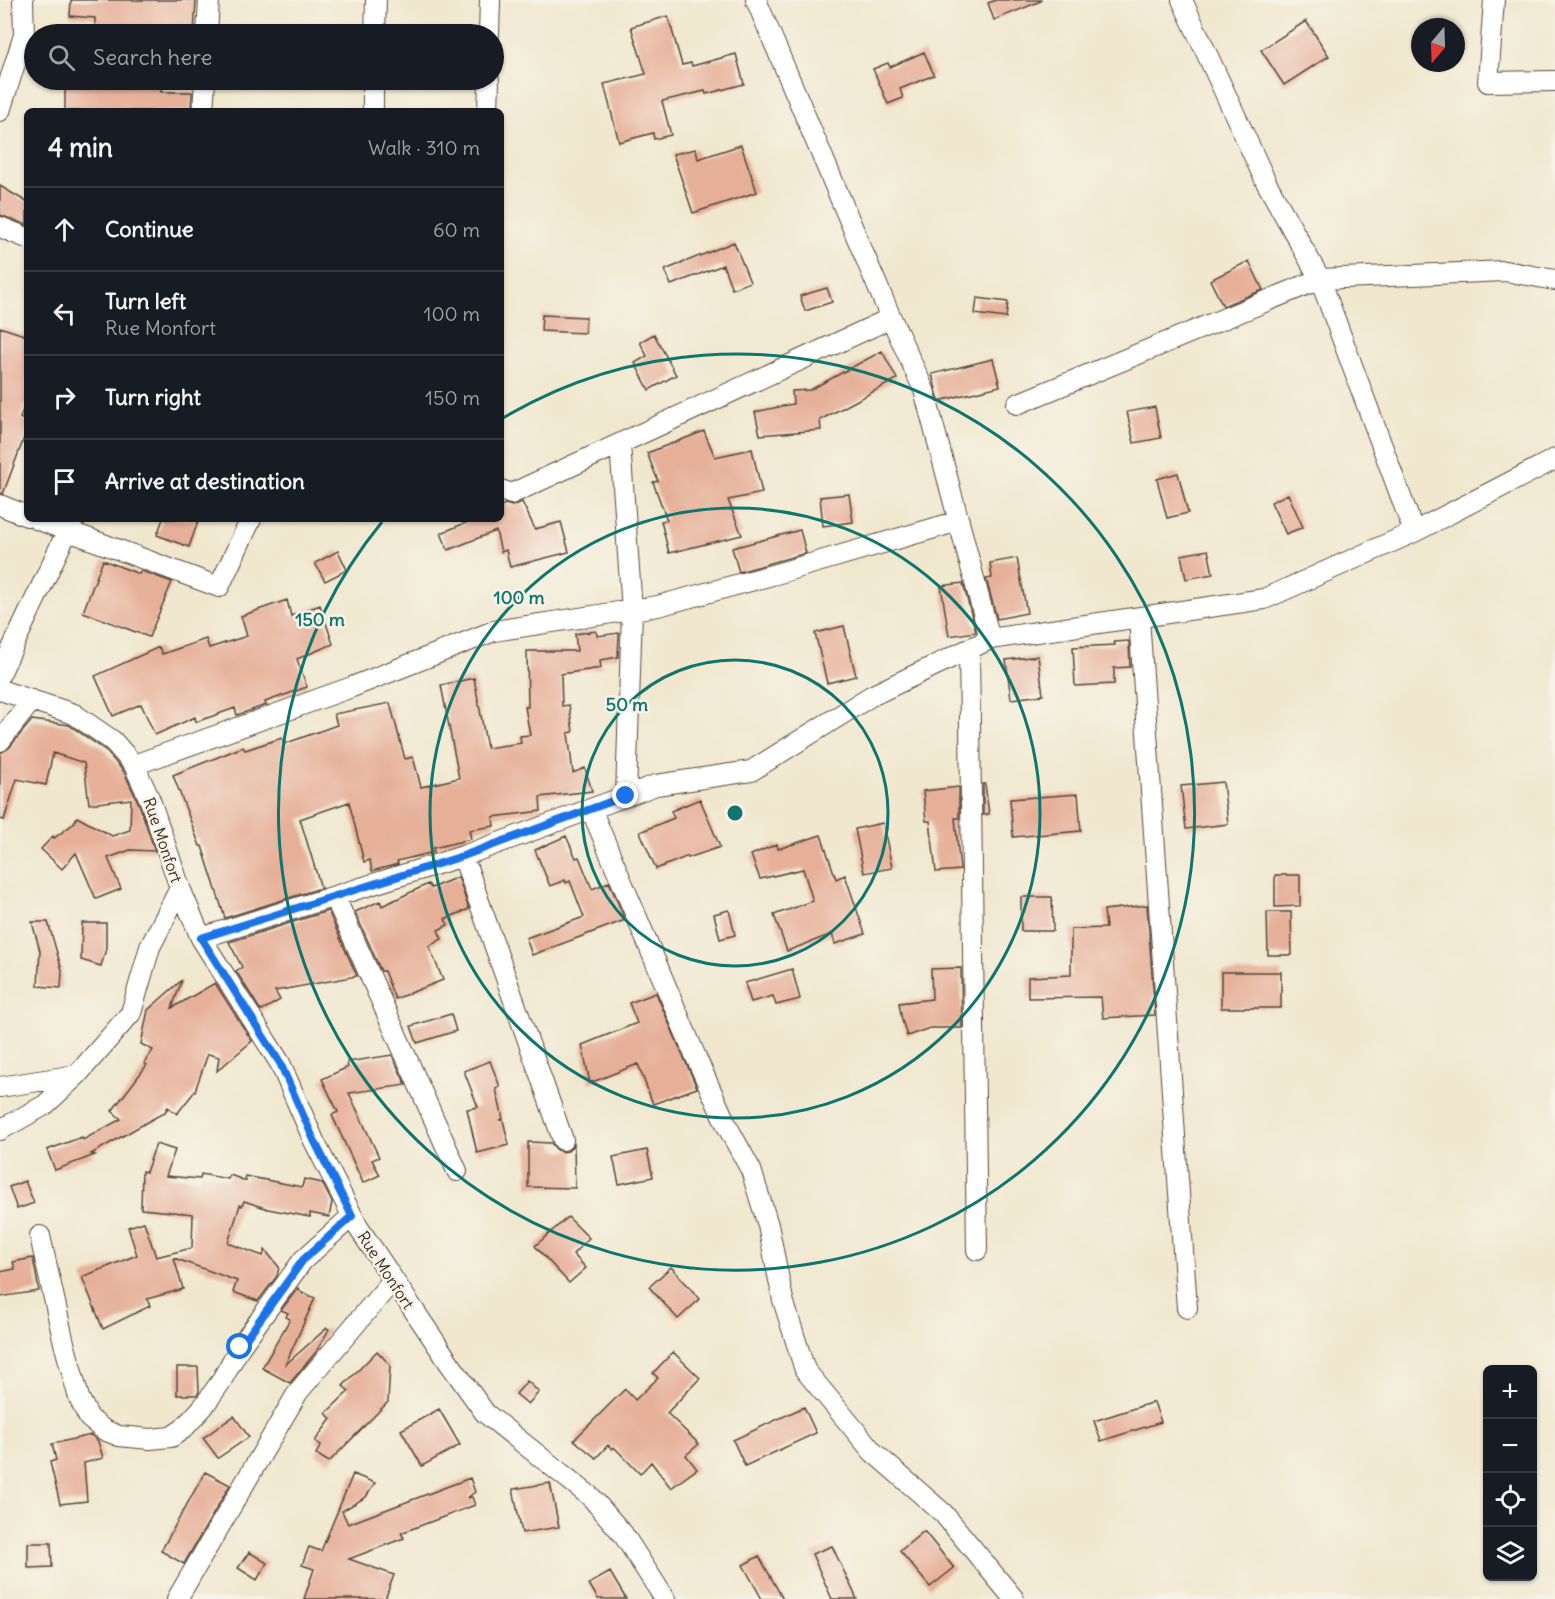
<!DOCTYPE html>
<meta charset="utf-8">
<style>
:root{--surface:#171b24;--page:#20242c;--text:#f1f3f6;--muted:#9ea1a6;--line:#363941}
body{margin:0;font-family:Delius,sans-serif;background:var(--page);color:var(--text)}
.controls{position:absolute;right:18px;bottom:18px;display:grid;overflow:hidden;border-radius:9px;box-shadow:0 2px 4px #0004}
.controls button{width:54px;height:54px;display:grid;place-items:center;padding:0;border:0;border-bottom:2px solid var(--line);background:var(--surface);color:var(--text);font:30px sans-serif}
.compass{position:absolute;left:1411px;top:18px;width:54px;height:54px;border-radius:50%;background:var(--surface);box-shadow:0 2px 4px #0004;rotate:199deg}
.stop{position:absolute;width:18px;height:18px;margin:-14px;border:4px solid #1a73e8;border-radius:50%;background:#fff}
.stop.end{background:#1a73e8;border-color:#fff;box-shadow:0 2px 6px #0008}
.list{margin:0;padding:0;list-style:none}
h2{display:flex;justify-content:space-between;align-items:center;height:78px;margin:0;padding:0 24px;font-size:26px}
h2 small{font-size:20px;font-weight:400;color:var(--muted)}
.list li{display:grid;grid-template-columns:39px 1fr auto;gap:18px;align-items:center;box-sizing:border-box;height:84px;padding:0 24px;border-top:2px solid var(--line)}
.list b{display:block;font-size:22px;white-space:nowrap}
.list p{margin:0;font-size:20px;white-space:nowrap;color:var(--muted)}
.list em{font-size:20px;font-style:normal;color:var(--muted)}
.icon{flex:none;width:33px;height:33px;fill:none;stroke:currentColor;stroke-width:2;stroke-linecap:round;stroke-linejoin:round}
.map{position:relative;flex:none;width:1555px;height:1599px;overflow:hidden}
.search{position:absolute;background:var(--surface);box-shadow:0 2px 4px #0004;left:24px;top:24px;width:480px;height:66px;display:flex;align-items:center;gap:15px;box-sizing:border-box;padding:0 21px;border-radius:33px;color:var(--muted);font-size:22px}
.panel{position:absolute;background:var(--surface);box-shadow:0 2px 4px #0004;left:24px;top:108px;width:480px;height:414px;border-radius:9px}
.map>svg:first-child{display:block}
.building{fill:#e6af97}
.lines{fill:none;stroke-linecap:round;stroke-linejoin:round}
.minor-casing{stroke:#564638;stroke-width:22}
.minor{stroke:#fff;stroke-width:20}
.route{stroke:#1a73e8;stroke-width:8}
.ring{fill:none;stroke:#0f766e;stroke-width:3}
.labels{text-anchor:middle;dominant-baseline:central;stroke-width:5;stroke-linejoin:round;paint-order:stroke}
.street-label{font-size:16px;fill:#3b2a1e;stroke:#f7f3e8}
.centre{fill:#0f766e;stroke:#f7f3e8;stroke-width:3}
.ring-label{font-size:18px;text-anchor:middle;font-weight:bold;fill:#0f766e;stroke:#f7f3e8;stroke-width:5;stroke-linejoin:round;paint-order:stroke}
</style>
<div class="map">
<svg width="1555" height="1599" viewBox="0 0 1555 1599">
<rect width="100%" height="100%" fill="#f7f3e8"/>
<filter id="ink" filterUnits="userSpaceOnUse"><feTurbulence type="fractalNoise" baseFrequency=".0167" numOctaves="2"/><feDisplacementMap in="SourceGraphic" scale="12" xChannelSelector="R" yChannelSelector="G"/><feConvolveMatrix kernelMatrix="1 2 1 2 8 2 1 2 1" color-interpolation-filters="sRGB"/></filter>
<filter id="wash" filterUnits="userSpaceOnUse"><feTurbulence type="fractalNoise" baseFrequency=".008" numOctaves="4" result="noise"/><feDisplacementMap in="SourceGraphic" scale="24" xChannelSelector="R" yChannelSelector="G"/><feGaussianBlur stdDeviation="1.35" result="paint"/><feColorMatrix in="noise" values="0 0 0 0 0 0 0 0 0 0 0 0 0 0 0 0 0 1.4 0 .05"/><feComposite in="paint" operator="in"/></filter>
<g filter="url(#wash)">
<rect width="100%" height="100%" fill="#f0e7ce"/>
<g id="blocks">
<path class="building" d="M71,0h125l-2,34h-66l1,-1 -34,-3v-12l-25,-2z
M996,0h45v1l-47,19 -6,-17z
M668,16l14,49 9,-2 1,3 44,-12 8,30 -38,10 -1,-3 -43,10 9,34 -17,4 -1,-6 -34,9 -15,-58 42,-10 -15,-47z
M1306,21l23,35 -45,29 -23,-35z
M924,52l10,23 -34,14 3,9 -15,6 -15,-35 15,-6 2,4z
M65,80h96v12h31l-1,19h-126z
M741,145l16,47 -64,21 -20,-59 23,-5 2,10z
M0,186l27,16v23l-27,-10z
M734,242l16,40 -18,7 -9,-24 -52,20 -6,-15z
M1249,261l14,29 -40,16 -13,-26z
M827,288l5,14 -27,9 -5,-15z
M977,298l31,4 -2,16 -31,-4z
M542,315l44,2 -1,16 -44,-2z
M0,327l27,9v63l-7,19 7,3v9l-24,64 -3,-1z
M654,334l22,41 -27,15 -14,-27 12,-7 -7,-14z
M882,351l15,28 -77,41 1,10 -61,5 -5,-23 38,-8 -1,-13 18,-1z
M993,359l7,27 -61,15 -7,-27z
M1155,407l6,31 -27,5 -7,-31z
M704,431l11,26 37,-8 10,44 -34,7 14,35 -73,18 -8,-32 6,-1 -14,-38 5,-1 -11,-28z
M1178,473l10,40 -21,5 -10,-39z
M849,494l4,28 -30,4 -3,-29z
M1288,494l15,33 -17,7 -15,-32z
M522,502l13,27 26,-7 8,30 -59,15 -4,-17 -5,2 -5,-21 -48,19 -7,-17 34,-14h26v-13l4,-2 7,2z
M163,519h36l-10,28 -32,-12z
M800,530l6,23 -67,19 -7,-24z
M1208,550l5,24 -27,5 -5,-24z
M338,551l9,19 -22,11 -10,-18z
M1017,558l10,55 -30,6 -11,-40 6,-1 -2,-15z
M103,560l36,14 2,-3 31,11 -23,55 -66,-25z
M963,583l13,49 -27,4 -8,-50z
M287,600l4,16 29,-11 13,39 -36,15 10,28 -42,15 1,3 -29,10 -2,-7 -39,14 -1,-5 -40,18 -14,-31 -28,12 -18,-40 64,-29 3,7 44,-15 3,9 38,-12 -6,-20z
M844,626l12,50 -29,7 -12,-50z
M596,631l1,5 22,-3 -1,24 -18,3 1,8 -40,6 1,32 7,-1 4,27 -5,1 5,40 12,-5 7,23 -52,6 1,14 -48,6 1,9 -25,4 2,9 -38,9 1,4 -37,9 1,3 -26,7 -2,-11 -6,2 -15,-60 -49,17 21,69 -96,30 -23,-72h-2l-27,-71 70,-28 2,3 37,-12 2,6 53,-19 -3,-11 56,-11 15,56 8,-2 8,30 38,-9 -18,-93 33,-7 13,70 34,-5 -1,-7 10,-1 -5,-28h3l-1,-56h50l-2,-17z
M1129,641l1,26 -16,1v16l-39,2 -2,-39 42,-2 -1,-3z
M1038,656l5,39 -32,4 -5,-39z
M32,720l37,5 36,25 19,22 15,32 16,47 -25,-1 -22,8 13,31 -25,10 -20,-46 -14,16 -21,-20 12,-13 1,2 19,-14 4,-7 35,19 18,-6 1,-31 -42,5 -5,-41 -31,-10 -7,32 -29,-6 -13,41 -4,-1v-66l9,-5z
M1223,782l5,42 -42,5 -5,-43z
M983,784h2l4,30 -6,1z
M959,787v31h-4l5,52 -24,2 -6,-51h-4l-3,-30z
M1078,794l3,37 -68,6 -3,-38z
M700,799l20,48 -32,11v-2l-32,13 -16,-37 34,-14 -3,-7z
M883,823l9,45 -28,5 -9,-44z
M821,835l15,44 9,-4 20,59 -30,10 -3,-10 -45,17 -13,-36 39,-14 -10,-32 -43,10 -9,-24 26,-11 1,5z
M566,836l10,22 3,-1 13,32 17,-7 16,38 -93,35 -6,-17 58,-21 -14,-36 -4,2 -1,-3 -15,6 -15,-36z
M1275,875h25v31l-25,1z
M458,877l11,32 -24,10 3,6 -10,5 4,9 -13,7 14,34 -48,19 -11,-28h-3l-26,-59 25,-11 2,5 46,-22 3,4z
M1021,897h31l1,34h-32z
M1147,905l8,110 -52,3 -2,-21 -73,1v-21l43,-2v-46l35,-1 -2,-18z
M729,910l6,25 -15,4 -6,-25z
M328,911l29,65 -82,15 5,9 -19,11 -25,-40 6,-4 -13,-25z
M1267,912h24l1,43h-24z
M32,922h16l14,48 -1,18 -23,-2 2,-35z
M82,923h24v26l-5,17 -20,-6z
M961,968l1,60h-32l-23,8 -5,-16 -3,-17 33,-4 -1,-30z
M792,969l8,30 -24,6 -3,-9 -22,6 -6,-19z
M1221,972h60v36h-60z
M182,980l-10,28 43,-25 37,58 -35,30 2,-14 -11,-3 -13,37 -18,23 -9,-7 -3,5 -74,42 4,1 -40,15 -8,-20 35,-13 1,3 38,-21 -9,-8 35,-46 -3,-2 9,-13 -12,-6 7,-34z
M656,993l41,95 -44,16 -15,-40 -48,19 -8,-38 55,-22 -8,-20z
M451,1014l5,17 -39,12 -6,-17z
M392,1055l14,30 -57,8 30,64 -7,3 8,15 -17,8 -31,-68 6,-3 -16,-33 26,-12 -1,-5z
M490,1061l10,26 -4,2 7,30 -3,1h3l6,25 -32,8 -10,-44 11,-2 -14,-36z
M528,1142l23,1 5,6 5,3 7,-1 6,-7 1,44 -47,-1z
M156,1144l19,6 -9,26 34,3 1,-5 27,5 2,-4 16,6 -1,-5 57,11 2,-8 18,4 10,19 -3,15 -19,-4v4l-42,-8 -24,-8 -2,5 -2,-1 -12,38 35,13 2,-6 14,17 -2,9 -19,25 -25,-9 4,-11 -63,-23 9,31 -36,10 3,7 -47,23 -21,-52 55,-22 -9,-28 16,-5 12,35 36,-9 1,-34 -52,-5 1,-38 4,1z
M647,1150l6,27 -34,7 -6,-27z
M25,1181l9,22 -17,6 -8,-22z
M568,1217l21,21 -16,16 13,14 -17,15 -34,-37z
M33,1258l6,33 -39,6v-25l15,-3 -2,-7z
M671,1267l29,32 -22,20 -29,-32z
M298,1288l5,6 1,-1 11,5 -30,67 42,-37 2,1 -13,23 -26,31 -28,-15 28,-49 -4,-2 2,-4 -7,-3z
M377,1351l13,14 -2,37 -59,60 -13,-8 5,-9 -6,-4 16,-22 -5,-6 23,-22 -6,-5z
M673,1352l27,26 -33,35 32,31 -13,11 11,14 -26,19 -20,-26 -11,12 -26,-27 -2,2 -4,-4 -12,13 -22,-18 51,-51 10,11 23,-22 -5,-5z
M177,1367h21l1,25 -2,3h-20z
M527,1381l12,11 -11,12 -12,-10z
M1154,1402l7,20 -60,19 -7,-20z
M804,1407l12,26 -71,33 -12,-26z
M439,1409l21,36 -38,21 -21,-36z
M234,1416l15,21 -31,21 -15,-20z
M91,1435l7,6 5,17 -19,5 3,38 -27,3 -10,-42 6,-2 -4,-16z
M205,1472l25,13 -46,79 -23,-13z
M353,1474l22,9 -9,14 -24,14 6,13 122,-46 5,14 -8,6 5,-1 3,8 -74,28 3,5 -55,21 45,16 -9,24h-81l10,-30 -12,-4 7,-18 12,4z
M550,1483l9,44 -37,6 -9,-44z
M924,1531l30,37 -24,19 -30,-36z
M28,1543h23l1,24 -24,1z
M832,1546l25,53h-25l-20,-45z
M249,1552l18,11 -10,17 -19,-12z
M759,1556l24,43h-21l-19,-34z
M610,1572l16,27h-28l-9,-15z"/>
</g>
</g>
<g filter="url(#ink)">
<use href="#blocks" fill-opacity="0" stroke="#564638" stroke-width="1.5"/>
<g class="lines">
<g class="minor-casing">
<path id="minor" d="M756,0l135,318 33,72 66,249
M1494,0l-6,82 67,-1
M207,34l2,-34
M375,34l1,-34
M489,34l1,-34
M0,111l24,-76 -1,-35
M203,111l2,-31
M373,111v-31
M488,111l1,-31
M0,227l27,11
M1017,404l303,-125 -54,-97 -84,-182
M620,444l12,166 -6,186
M501,490l10,4 380,-176
M0,505l27,11
M36,519l183,68 32,-68
M1414,532l-94,-253 185,-8 50,9
M1139,618l48,690
M969,649l8,601
M0,674l73,-155
M0,690l74,24 39,27 21,24 16,35 30,88 21,50 79,125 34,78 44,86 92,137 35,49 106,84 32,37 42,65
M0,741l32,-41
M134,765l218,-78 142,-56 164,-25 118,-32 183,-53
M591,809l104,246 32,71 24,44 17,55 15,75 22,70 68,82 70,61 71,86
M463,856l100,284
M335,897l122,274
M201,938l262,-82 193,-71 95,-14 120,-75 119,-57 274,-40 150,-67 141,-73
M0,1087l77,-12 54,-62 19,-66 30,-59
M0,1130l45,-25 32,-30
M40,1236l24,107 15,55 10,20 15,12 15,6 31,3 21,-2 12,-8 20,-22 17,-24 20,-36 63,-87 49,-44
M177,1599l121,-207 95,-112"/>
</g>
<use href="#minor" class="minor"/>
</g>
</g>
<g class="lines" filter="url(#ink)">
<path class="route" d="M240,1347l63,-87 49,-44 -38,-76 -34,-77 -79,-125 262,-82 163,-60"/>
</g>
<g class="ring">
<circle cx="735" cy="813" r="153"/>
<circle cx="735" cy="813" r="305"/>
<path d="M503 418A458 458 0 1 1 382 522"/>
</g>
<g class="labels">
<g class="street-label">
<text transform="translate(163 840) rotate(71)">Rue Monfort</text>
<text transform="translate(386 1270) rotate(57)">Rue Monfort</text>
</g>
</g>
<circle cx="735" cy="813" r="9" class="centre"/>
<g class="ring-label">
<text x="519" y="604">100 m</text>
<text x="320" y="626">150 m</text>
<text x="627" y="711">50 m</text>
</g>
</svg>
<div class="controls">
<button>+</button>
<button>−</button>
<button><svg class="icon" aria-label="locate" viewBox="0 0 24 24"><circle cx="12" cy="12" r="6"/><path d="M12 2v4M12 18v4M2 12h4M18 12h4"/></svg></button>
<button><svg class="icon" aria-label="layers" viewBox="0 0 24 24"><path d="M12 4l9 5-9 5-9-5zM3 14l9 5 9-5"/></svg></button>
</div>
<svg class="compass" viewBox="-18 -18 36 36"><path d="M0-13l5 13h-10z" fill="#e53935"/><path d="M0 13l5-13h-10z" fill="#9ea1a6"/></svg>
<div class="stop" style="left:240px;top:1347px"></div>
<div class="stop end" style="left:626px;top:796px"></div>
<div class="search"><svg class="icon" aria-label="search" viewBox="0 0 24 24"><circle cx="10" cy="10" r="6"/><path d="M15 15l6 6"/></svg>Search here</div>
<section class="panel">
<h2>4 min<small>Walk · 310 m</small></h2>
<ul class="list">
<li><svg class="icon" aria-label="ahead" viewBox="0 0 24 24"><path d="M12 20V5M6 11l6-6 6 6"/></svg><div><b>Continue</b></div><em>60 m</em></li>
<li><svg class="icon" aria-label="left" viewBox="0 0 24 24"><path d="M17 20v-9H6M10 6l-5 5 5 5"/></svg><div><b>Turn left</b><p>Rue Monfort</p></div><em>100 m</em></li>
<li><svg class="icon" aria-label="right" viewBox="0 0 24 24"><path d="M7 20v-9h11M14 6l5 5-5 5"/></svg><div><b>Turn right</b></div><em>150 m</em></li>
<li><svg class="icon" aria-label="arrive" viewBox="0 0 24 24"><path d="M6 21V4h12l-3 4 3 4H6"/></svg><div><b>Arrive at destination</b></div></li>
</ul>
</section>
</div>
